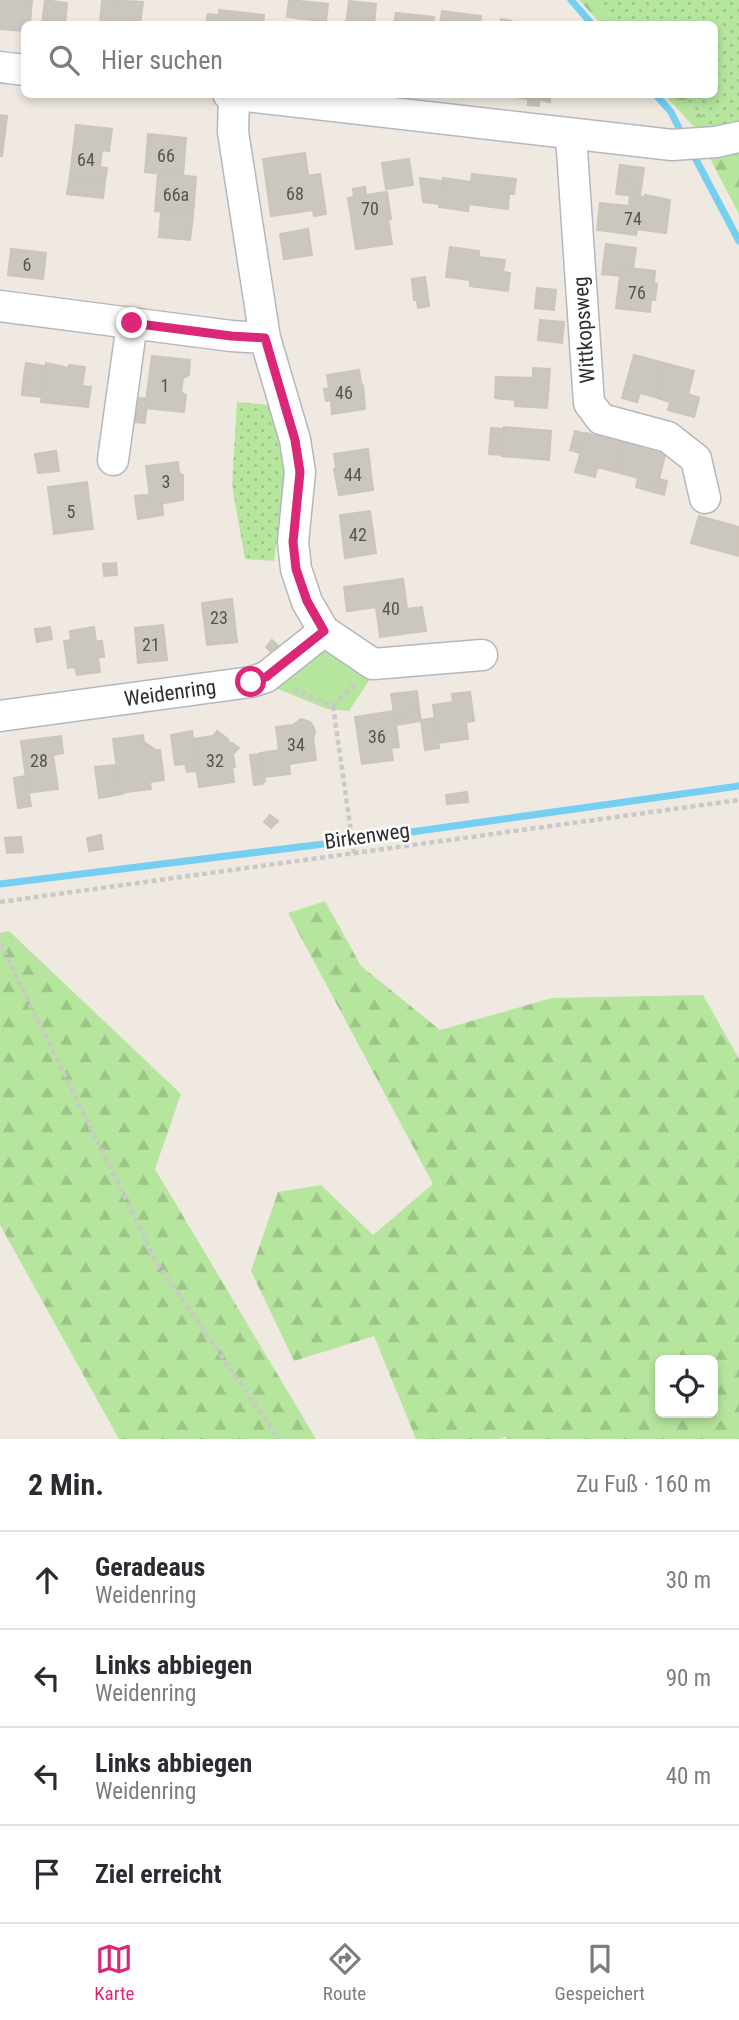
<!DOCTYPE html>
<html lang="de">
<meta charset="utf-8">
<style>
:root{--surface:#fff;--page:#f7f7f7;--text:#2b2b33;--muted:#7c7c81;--line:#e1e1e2;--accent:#db2777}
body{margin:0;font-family:"Roboto Condensed",sans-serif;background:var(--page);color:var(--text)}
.controls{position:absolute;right:21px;bottom:21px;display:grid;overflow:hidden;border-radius:10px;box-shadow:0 4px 10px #0003}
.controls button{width:63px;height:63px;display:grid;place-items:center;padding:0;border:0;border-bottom:2px solid var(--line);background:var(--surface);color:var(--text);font:35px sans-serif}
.stop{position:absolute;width:21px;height:21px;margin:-16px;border:5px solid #db2777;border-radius:50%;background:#fff}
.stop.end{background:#db2777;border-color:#fff;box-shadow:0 2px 7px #0008}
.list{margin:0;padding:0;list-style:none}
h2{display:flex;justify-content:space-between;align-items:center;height:91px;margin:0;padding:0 28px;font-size:30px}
h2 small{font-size:23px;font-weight:400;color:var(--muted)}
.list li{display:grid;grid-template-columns:46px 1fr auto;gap:21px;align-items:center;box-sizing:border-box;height:98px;padding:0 28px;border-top:2px solid var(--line)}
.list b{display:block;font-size:26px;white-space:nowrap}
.list p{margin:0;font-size:23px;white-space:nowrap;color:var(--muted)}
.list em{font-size:23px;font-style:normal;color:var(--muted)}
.icon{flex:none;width:38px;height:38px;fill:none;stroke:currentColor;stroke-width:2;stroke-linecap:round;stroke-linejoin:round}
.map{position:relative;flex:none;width:739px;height:1439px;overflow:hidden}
.search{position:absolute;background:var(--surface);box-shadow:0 4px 10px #0003;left:21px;right:21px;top:21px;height:77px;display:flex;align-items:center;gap:18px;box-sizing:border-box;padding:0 24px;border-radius:10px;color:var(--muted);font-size:26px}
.sheet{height:483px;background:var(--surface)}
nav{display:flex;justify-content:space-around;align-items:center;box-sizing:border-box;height:98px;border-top:2px solid var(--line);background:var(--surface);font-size:19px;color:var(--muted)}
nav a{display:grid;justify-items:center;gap:4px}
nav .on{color:var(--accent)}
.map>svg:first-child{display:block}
.grass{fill:#b6e59e}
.forest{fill:url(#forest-firs);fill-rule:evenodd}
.park{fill:url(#park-dots)}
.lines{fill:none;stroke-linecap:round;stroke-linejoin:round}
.stream{stroke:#75cff0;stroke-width:7}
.building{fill:#cbc7bf;stroke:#cbc5ba;stroke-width:2}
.minor-casing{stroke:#b4b7c1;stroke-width:33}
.path{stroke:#c9c9c9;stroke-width:4.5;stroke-dasharray:5 3.5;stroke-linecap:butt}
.minor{stroke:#fff;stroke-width:30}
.route{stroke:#db2777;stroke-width:9}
.labels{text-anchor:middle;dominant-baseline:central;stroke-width:5;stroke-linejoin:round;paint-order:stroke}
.number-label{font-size:18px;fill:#555452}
.street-label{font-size:21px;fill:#2e2e2e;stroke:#fff}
</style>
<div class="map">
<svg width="739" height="1439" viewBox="0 0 739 1439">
<defs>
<pattern id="forest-firs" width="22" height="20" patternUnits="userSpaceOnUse" patternTransform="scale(1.75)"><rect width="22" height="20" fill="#b6e59e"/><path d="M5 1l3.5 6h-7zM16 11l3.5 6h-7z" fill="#9dc588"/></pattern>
<pattern id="park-dots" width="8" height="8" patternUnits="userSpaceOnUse" patternTransform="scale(1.75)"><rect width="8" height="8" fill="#b6e59e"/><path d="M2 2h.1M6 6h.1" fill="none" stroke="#9dc588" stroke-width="1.8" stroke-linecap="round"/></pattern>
</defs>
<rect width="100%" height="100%" fill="#efe9e1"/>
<path class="grass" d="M324,648l48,28 -23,35 -22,-2 -56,-23z"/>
<path class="forest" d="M579,0h160v214l-46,-88 -28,-31 49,-1v-70h-113z
M325,901l36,65 79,64 112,-32 151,-3 36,64v380h-233v-2l-8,2h-82l-42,-103 -80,25 -43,-90 27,-79 43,-7 52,50 60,-51 -145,-271zM713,1360v53h-53v-53z
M9,931l172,163 -26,75 161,270h-197l-119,-214v-292z"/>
<path class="park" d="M601,0h138v125l-25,5 -31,-35 31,-1v-70h-92z
M237,402l33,3 16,70 -12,86 -29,-2 -13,-74z"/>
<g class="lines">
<path class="stream" d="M571,0l21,24
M655,94l16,18 12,24
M692,152l47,89
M361,839l378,-53
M0,884l340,-42"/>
</g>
<path class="building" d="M0,0h32l-2,24h-6v7l-24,-2z
M45,0l22,3 -2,21h-23z
M102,0l41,2 -3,22h-40z
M289,0l39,4 -2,18 -39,-5z
M349,1l27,3 -2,20h-28z
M219,10l45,5 -1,9h-57l2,-10 11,1z
M442,11l39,5 -1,8h-40z
M396,13l38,4 -1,7h-39z
M501,19l11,2v3h-12z
M515,94h35v8l-11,-2v6l-11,-1v-6l-13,-2z
M0,115l7,1 -5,40h-2z
M76,125l36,4 -3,22 -7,-1 -2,17 7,1 -2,13 -35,-5z
M148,134l38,4 -3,38 -38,-4z
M305,153l3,23 12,-2 6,40 -12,2 -1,-6 -42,6 -8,-57z
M409,159l4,26 -27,4 -4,-26z
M620,165l24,3 -3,22 -9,-1 1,-9 -15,-1z
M158,173l38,4 -3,38 -38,-4z
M472,174l44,5 -2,15h-5l-1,15 -39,-5 -1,7 -29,-4 4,-29 28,4z
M70,176l35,5 -2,17 -36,-4z
M420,178l22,3 -3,23 -16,-2z
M618,179l15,1 -1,9 9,1 -1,7 -24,-3z
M365,187l1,8 21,-3 4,27h-3l4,25 -36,5 -8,-51 6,-1 -1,-8z
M630,195l14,2 1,-2 25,5 -4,33 -29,-4 -1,6 -39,-5 3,-27 29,3z
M161,212l32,3 -3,25 -31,-3z
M308,229l4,26 -28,4 -4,-25z
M606,244l30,4 -3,21 -12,-2 -1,9 -18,-2z
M450,247l29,4v6l26,3 -2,12 7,1 -2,18 -38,-5v-6l-24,-3z
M11,249l35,4 -3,26 -35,-4z
M621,267l34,4 -1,12 3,1 -2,16h-4l-1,12 -34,-4z
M425,277l4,29 -11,2 -1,-8h-3l-2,-21z
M537,288l19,2 -2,20 -19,-2z
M540,320l24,2 -2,21 -24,-3z
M634,355l30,8 -9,34 -15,-4 -3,9 -15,-4z
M152,356l38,4 -1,15 -6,3 -2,14 5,3 -2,17 -39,-4z
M26,363l19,3 -2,19 -20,-2z
M46,363l23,5v-3l16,2 -3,19 9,1 -3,20 -47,-5z
M664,363l30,8 -6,23 11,4 -5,19 -26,-7 2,-8 -15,-5z
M533,368l17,1 -3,39 -32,-2v-6l-20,-2 1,-21 37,1z
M359,370l2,13 2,2 2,24 -33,5 -1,-14 -5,1 -2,-12 5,-1 -2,-13z
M23,383l20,2 -1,12 -20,-2z
M130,397l17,2 -2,24 -11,-1 -6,-10z
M504,427l47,4 -2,29 -47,-4z
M491,428l13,1 -1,26 -14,-1z
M575,431l10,3 -5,19 -10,-3z
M586,433l38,10 -8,29 -38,-10z
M624,443l41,12 -7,28 -42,-11z
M368,449l5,41 -34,5 -5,-26 2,-1 -2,-14z
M56,451l3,20 -21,2 -3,-19z
M178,462l1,11 4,2v25l-32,5 -5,-39z
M578,462l19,5 -2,10 -20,-5z
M638,478l20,5 1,-4 8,2 -3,14 -28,-8z
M87,482l6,47 -39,5 -6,-47z
M150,494l1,11 11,-2 1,12 -25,4 -3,-23z
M370,511l6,42 -31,5 -5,-43z
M699,516l40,11v29l-48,-13z
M116,563l1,12 -13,1 -1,-12z
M403,579l4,30 15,-2 4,24 -46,6 -4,-30 -29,4 -3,-24z
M232,599l5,43 -30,3 -5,-42z
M163,625l4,35 -29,3 -3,-35z
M50,627l2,12 -15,3 -2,-13z
M94,627l2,14h6l2,16h-6l2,15 -23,3 -2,-8 -7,1 -4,-27 7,-1 -1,-9z
M272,640l6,6 -7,6 -5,-5z
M417,691l2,18 -18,3 1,12 -6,1 -5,-31z
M470,692l4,29 -8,1 2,17 -30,4 -5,-38 20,-3 -1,-8z
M419,709l2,12 -19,3 -1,-12z
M394,711l5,36 -8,1 2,12 -31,4 -7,-47z
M435,718l4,30 -14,2 -4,-30z
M301,719l9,3 3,4 2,5 -2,7 3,22 -27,4 1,10 -27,3 -3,-24 19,-3 -3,-23 17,-2z
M192,731l5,40 -10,1 -2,-8 -10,1 -4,-30z
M217,731l11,8 1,4h3l7,5 -6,6 2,13h-3l2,15 -35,5 -7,-48 21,-3z
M143,735l1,7 12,8h4l4,30 -14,2 1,7 -31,4 -7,-54z
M61,736l2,17 -10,2 5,34 -30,4 -7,-52z
M260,754l5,27 -3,3 -8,1 -4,-30z
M116,765l4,28 2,1 -23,4 -4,-31z
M26,776l5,30 -13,2 -4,-30z
M467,792l1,10 -21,2 -1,-9z
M270,815l8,6 -7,7 -7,-6z
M101,835l2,14 -14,2 -2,-13z
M21,837l2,15 -16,1 -2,-15z"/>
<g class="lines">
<g class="minor-casing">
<path id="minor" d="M0,67l24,3
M228,94l444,51 44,-3 23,-5
M234,95l-1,37 32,206 30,102 5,32 -7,70 3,27 11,33 17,29 49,33 109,-9
M571,135l18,268 12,16 67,18 28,22 9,39
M0,306l231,30 34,2
M113,460l19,-137
M0,716l251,-34 15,-5 58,-46"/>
</g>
<path class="path" d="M293,689l40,17
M333,706l21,147
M333,706l24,-24
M0,902l739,-102
M0,943l157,320 122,176"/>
<use href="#minor" class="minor"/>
</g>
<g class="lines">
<path class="route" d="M132,323l99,13 34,2 30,102 5,32 -7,70 3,27 11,32 17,30 -58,46 -15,5"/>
</g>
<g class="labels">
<g class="number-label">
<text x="166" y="155">66</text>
<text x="86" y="159">64</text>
<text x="295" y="193">68</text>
<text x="176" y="194">66a</text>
<text x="370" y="208">70</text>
<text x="633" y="218">74</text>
<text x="27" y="264">6</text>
<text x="637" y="292">76</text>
<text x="165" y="385">1</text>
<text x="344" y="392">46</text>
<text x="353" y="474">44</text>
<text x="166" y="481">3</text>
<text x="71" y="511">5</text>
<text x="358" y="534">42</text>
<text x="391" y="608">40</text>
<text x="219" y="617">23</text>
<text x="151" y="644">21</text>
<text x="377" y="736">36</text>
<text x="296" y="744">34</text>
<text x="39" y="760">28</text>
<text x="215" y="760">32</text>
</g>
<g class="street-label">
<text transform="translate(584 330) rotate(-94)">Wittkopsweg</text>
<text transform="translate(170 693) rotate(-8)">Weidenring</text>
<text transform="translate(367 836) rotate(-8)">Birkenweg</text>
</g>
</g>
</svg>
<div class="controls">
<button><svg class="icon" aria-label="locate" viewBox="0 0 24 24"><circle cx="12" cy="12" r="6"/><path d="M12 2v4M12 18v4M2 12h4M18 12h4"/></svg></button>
</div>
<div class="stop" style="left:251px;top:682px"></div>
<div class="stop end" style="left:132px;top:323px"></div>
<div class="search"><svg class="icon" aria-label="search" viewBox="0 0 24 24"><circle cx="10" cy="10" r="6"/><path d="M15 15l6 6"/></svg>Hier suchen</div>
</div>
<section class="sheet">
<h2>2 Min.<small>Zu Fuß · 160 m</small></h2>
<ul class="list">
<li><svg class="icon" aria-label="ahead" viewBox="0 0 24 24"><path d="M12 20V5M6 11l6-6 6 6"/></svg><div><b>Geradeaus</b><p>Weidenring</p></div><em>30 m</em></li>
<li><svg class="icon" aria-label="left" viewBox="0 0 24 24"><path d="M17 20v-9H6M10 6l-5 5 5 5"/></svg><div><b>Links abbiegen</b><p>Weidenring</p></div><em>90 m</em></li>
<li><svg class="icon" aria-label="left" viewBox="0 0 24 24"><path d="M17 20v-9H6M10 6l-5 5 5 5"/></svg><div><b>Links abbiegen</b><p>Weidenring</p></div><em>40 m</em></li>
<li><svg class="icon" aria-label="arrive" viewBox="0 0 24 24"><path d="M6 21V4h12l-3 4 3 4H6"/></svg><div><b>Ziel erreicht</b></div></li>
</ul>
</section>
<nav>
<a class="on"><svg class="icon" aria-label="map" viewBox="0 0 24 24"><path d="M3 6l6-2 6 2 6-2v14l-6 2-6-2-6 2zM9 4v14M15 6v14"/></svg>Karte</a>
<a><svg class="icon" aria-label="directions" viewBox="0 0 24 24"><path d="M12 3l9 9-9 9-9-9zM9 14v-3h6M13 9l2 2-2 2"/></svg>Route</a>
<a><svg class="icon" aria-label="saved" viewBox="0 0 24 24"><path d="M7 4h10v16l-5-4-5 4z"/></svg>Gespeichert</a>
</nav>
